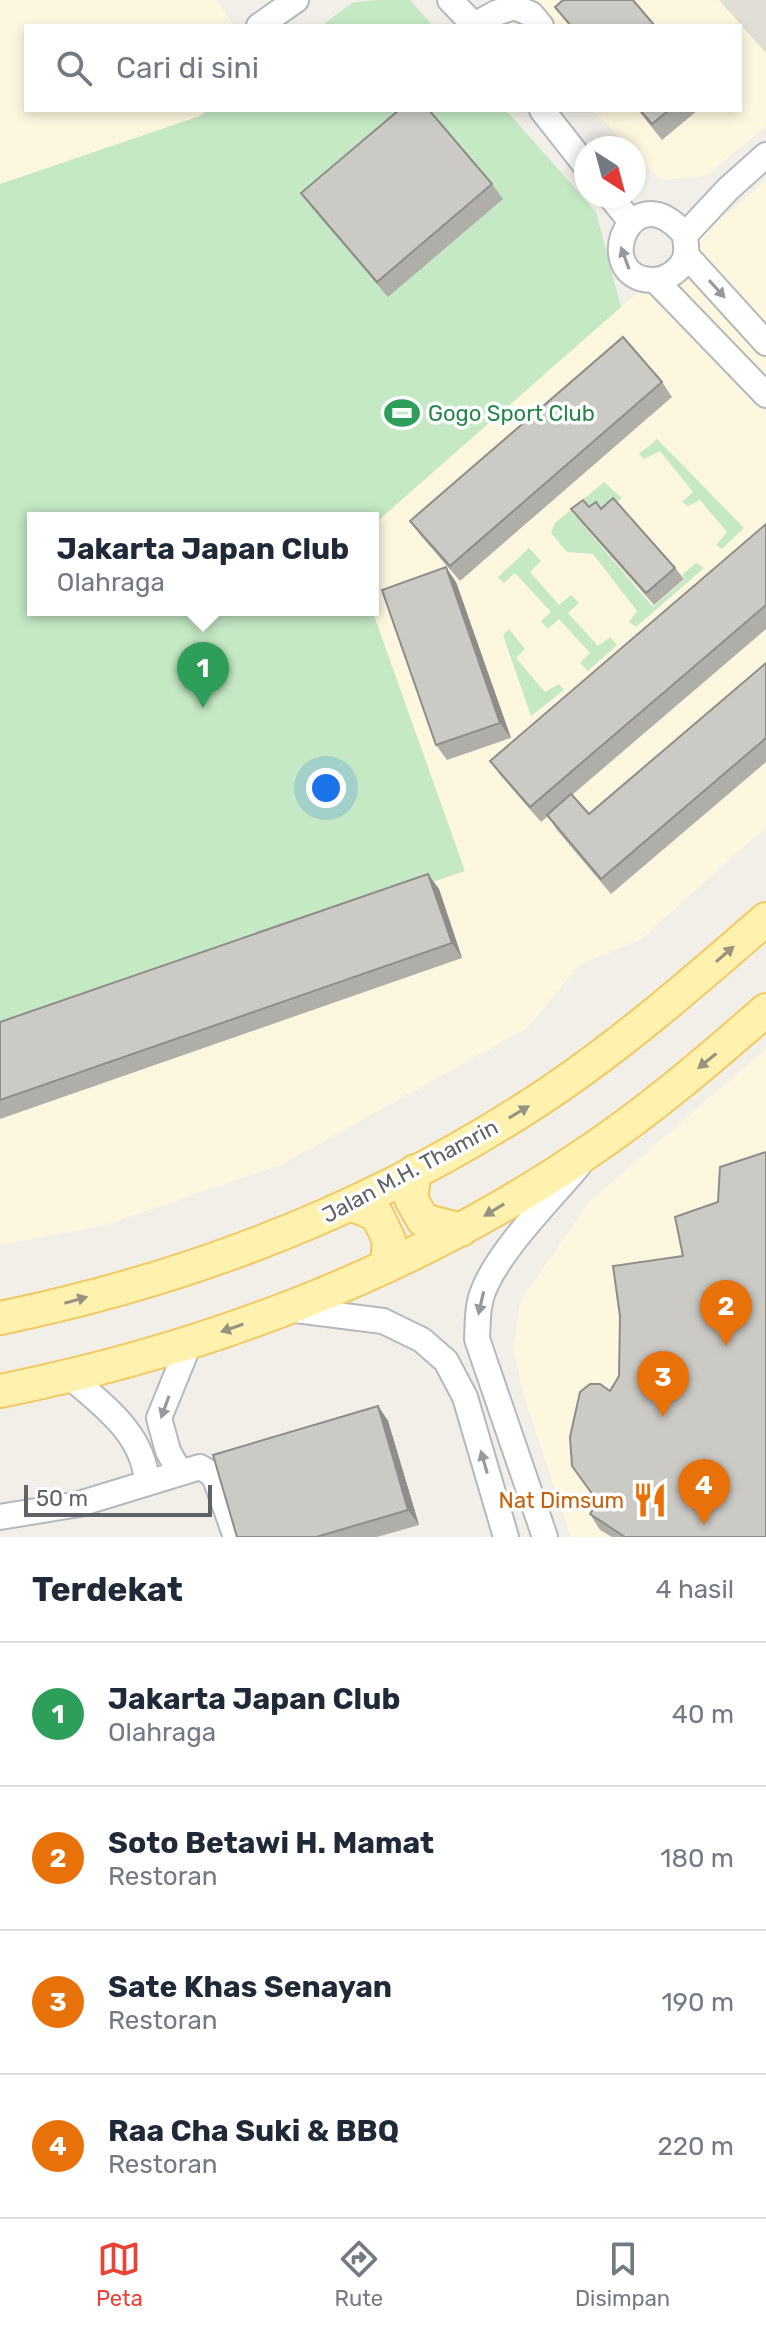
<!DOCTYPE html>
<html lang="id">
<style>
:root{--surface:#fff;--page:#f6f6f7;--text:#1f2937;--muted:#747a83;--line:#e0e1e3;--accent:#ea4335}
body{margin:0;font-family:Rubik,sans-serif;background:var(--page);color:var(--text)}
.compass{position:absolute;left:574px;top:136px;width:72px;height:72px;border-radius:50%;background:var(--surface);box-shadow:0 4px 12px #0003;rotate:144deg}
.scale{position:absolute;left:24px;bottom:20px;width:188px;box-sizing:border-box;padding-left:8px;border:4px solid #5f6368;border-top:0;font-size:22px;line-height:28px;white-space:nowrap;color:#5f6368;-webkit-text-stroke:6px #fff;paint-order:stroke}
.you{position:absolute;left:326px;top:788px;width:28px;height:28px;margin:-20px;border:6px solid #fff;border-radius:50%;background:#1a73e8;box-shadow:0 0 0 12px #1a73e833}
.badge{display:grid;place-items:center;width:52px;height:52px;border-radius:50%;background:var(--accent);color:#fff;font-size:26px;font-weight:700}
.pin{position:absolute;translate:-50% -66px;filter:drop-shadow(0 2px 4px #0008)}
.pin::after{content:'';position:absolute;top:42px;width:28px;height:24px;background:inherit;clip-path:polygon(0 0,100% 0,50% 100%)}
.popup{position:absolute;left:27px;top:512px;width:352px;height:104px;box-sizing:border-box;display:grid;place-content:center;border-radius:0px;background:var(--surface);filter:drop-shadow(0 2px 6px #0005);font-size:26px;white-space:nowrap;color:var(--muted)}
.popup b{font-size:30px;color:var(--text)}
.popup::after{content:'';position:absolute;left:50%;top:100%;margin-left:-16px;border:16px solid transparent;border-top-color:var(--surface)}
.list{margin:0;padding:0;list-style:none}
h2{display:flex;justify-content:space-between;align-items:center;height:104px;margin:0;padding:0 32px;font-size:34px}
h2 small{font-size:26px;font-weight:400;color:var(--muted)}
.list li{display:grid;grid-template-columns:52px 1fr auto;gap:24px;align-items:center;box-sizing:border-box;height:144px;padding:0 32px;border-top:2px solid var(--line)}
.list b{display:block;font-size:30px;white-space:nowrap}
.list p{margin:0;font-size:26px;white-space:nowrap;color:var(--muted)}
.list em{font-size:26px;font-style:normal;color:var(--muted)}
.icon{flex:none;width:44px;height:44px;fill:none;stroke:currentColor;stroke-width:2;stroke-linecap:round;stroke-linejoin:round}
.map{position:relative;flex:none;width:766px;height:1537px;overflow:hidden}
.search{position:absolute;background:var(--surface);box-shadow:0 4px 12px #0003;left:24px;right:24px;top:24px;height:88px;display:flex;align-items:center;gap:20px;box-sizing:border-box;padding:0 28px;border-radius:0px;color:var(--muted);font-size:30px}
.sheet{height:680px;background:var(--surface)}
nav{display:flex;justify-content:space-around;align-items:center;box-sizing:border-box;height:112px;border-top:2px solid var(--line);background:var(--surface);font-size:22px;color:var(--muted)}
nav a{display:grid;justify-items:center;gap:4px}
nav .on{color:var(--accent)}
.map>svg:first-child{display:block}
.commercial{fill:#fef7e0}
.education{fill:#e1ded6}
.green{fill:#c5e8c5}
.lines{fill:none;stroke-linecap:round;stroke-linejoin:round}
.minor-casing{stroke:#b5b8bc;stroke-width:28}
.major-casing{stroke:#f2c960;stroke-width:36}
.minor{stroke:#fff;stroke-width:24}
.major{stroke:#fff2af;stroke-width:32}
.wall{fill:#afaea9}
.shaded-wall{fill:#8f8d8a}
.building{fill:#cccac5;stroke:#8f8d8a;stroke-width:2}
.oneway{fill:#979a9d}
.oneway2{fill:#979581}
.labels{text-anchor:middle;dominant-baseline:central;stroke-width:7;stroke-linejoin:round;paint-order:stroke}
.leisure-label{font-size:22px;fill:#27864d;stroke:#fff;text-anchor:start}
.street-label{font-size:22px;fill:#5f6368;stroke:#fff}
.food-label{font-size:22px;fill:#c56008;stroke:#fff;text-anchor:end}
</style>
<div class="map">
<svg width="766" height="1537" viewBox="0 0 766 1537">
<rect width="100%" height="100%" fill="#f1efe8"/>
<path class="commercial" d="M0,0h216l18,26h-208v84h182l-8,6 -200,68z
M488,0h231l47,53v73l-61,50 -45,4 -26,-27v-5h-5l-36,-38h147v-84h-227z
M766,180v647l-125,112 -62,26 -52,63 -246,137 -176,60 -105,20v-216l464,-158 -92,-261 1,-85z
M766,1049v488h-195l-47,-141 -11,-49 8,-47 70,-100z"/>
<path class="education" d="M719,0h47v53z"/>
<path class="green" d="M376,0h34l23,26h-112l31,-23z
M208,110h298l90,102 25,95 -248,218v-7h-340v92h339l93,261 -465,158v-845l200,-68z
M657,439l87,89 -22,21 -6,-4 11,-13 -27,-32 -12,6 -6,-4 11,-10 -33,-41 -16,8 -5,-5z
M604,482l18,16c-19,15 -28,27 -50,14l81,95 32,-28 -3,-4 14,-12 8,5 -68,59 -7,-5 8,-11 -44,-57 -26,-2 -16,-19 4,-10z
M529,548l12,13 -11,11 29,33 12,-10 8,8 -11,10 30,33 12,-9 7,8 -29,26 -8,-8 10,-10 -31,-34 -11,10 -7,-8 10,-9 -36,-39 -11,10 -6,-6z
M509,629l16,20 -9,9 29,34 14,-8 5,6 -33,26 -28,-81z"/>
<g class="lines">
<g class="minor-casing">
<path id="minor" d="M450,0l25,26
M474,25l22,-12 18,-6 17,7 10,12
M259,26l37,-26
M542,110l44,56
M610,196l21,26
M685,235c-55,-65 -94,42 -34,45 15,1 33,-11 35,-27 1,-5 -1,-13 -1,-18l43,-46 38,-34
M686,255l80,88
M656,281l110,114
M288,1309l95,12 39,19 24,21 19,36 41,140
M69,1376c35,30 75,58 78,107
M179,1471l-11,-20 -9,-33 31,-76
M0,1517l79,-13 121,-37 12,7 4,7 20,56
M545,1537l-68,-198c1,-17 0,-34 7,-50 17,-41 66,-89 95,-124"/>
</g>
<g class="major-casing">
<path id="major" d="M415,1171l-4,28 12,21 38,10
M353,1205l24,10 12,25 -2,26
M0,1318c185,-38 363,-106 523,-208 87,-55 165,-123 243,-191
M0,1391c209,-42 415,-120 591,-241 62,-42 119,-91 175,-140"/>
</g>
<use href="#minor" class="minor"/>
<use href="#major" class="major"/>
</g>
<path class="wall" d="M638,110h60l-36,30z
M492,184l11,15 -115,98 -76,-89 -11,-15z
M662,382l10,15 -212,184 -39,-45 -11,-15z
M589,507l12,2 74,59 9,11 -30,26 -74,-84 -9,-12z
M766,524v105l-194,166 17,19 177,-151v99l-155,132 -54,-64 -9,-14 -7,6 -40,-46 -11,-15z
M456,582l55,156 -64,22 -11,-15z
M439,889l23,69 -462,161v-97z
M378,1406l10,15 31,104 -42,12h-140z
M590,1514l176,23h-154l-12,-7z"/>
<path class="shaded-wall" d="M446,567l10,15 55,156 -11,-15z
M428,874l11,15 23,69 -10,-15z
M378,1406l10,15 31,104 -11,-15z"/>
<path class="building" d="M563,0h70l22,26h-84l-16,-19z
M399,110h30l63,74 -115,98 -76,-89z
M640,110h29l-17,14z
M623,337l39,45 -212,184 -40,-45z
M613,498l62,70 -29,25 -75,-84 12,-9 6,7 7,-5 5,7z
M766,524v81l-236,202 -40,-46z
M446,567l54,156 -64,22 -54,-155z
M766,663v75l-165,141 -54,-64 24,-21 18,20z
M428,874l24,69 -452,157v-78z
M766,1152v385h-141l-35,-23 8,-12 -26,-36 -2,-29 10,-45 10,-8h10l10,7 9,-15 1,-60 -7,-50 70,-10 -8,-39 43,-15 2,-35z
M378,1406l30,104 -92,27h-79l-24,-82z"/>
<defs><path id="oneway-solid" d="M-6-.8H1V-3.2L6.5 0L1 3.2V.8H-6Z" transform="scale(2)"/></defs>
<g class="oneway">
<use href="#oneway-solid" transform="translate(625 258) rotate(-110)"/>
<use href="#oneway-solid" transform="translate(717 289) rotate(48)"/>
<use href="#oneway-solid" transform="translate(481 1303) rotate(103)"/>
<use href="#oneway-solid" transform="translate(165 1407) rotate(110)"/>
<use href="#oneway-solid" transform="translate(484 1462) rotate(-106)"/>
</g>
<g class="oneway2">
<use href="#oneway-solid" transform="translate(725 954) rotate(-41)"/>
<use href="#oneway-solid" transform="translate(707 1061) rotate(141)"/>
<use href="#oneway-solid" transform="translate(519 1112) rotate(-31)"/>
<use href="#oneway-solid" transform="translate(494 1210) rotate(149)"/>
<use href="#oneway-solid" transform="translate(76 1300) rotate(-16)"/>
<use href="#oneway-solid" transform="translate(232 1328) rotate(161)"/>
</g>
<defs>
<g id="stadium-bare" transform="scale(2.76)"><path d="M0-5a6.5 5 0 1 0 0 10a6.5 5 0 1 0 0-10ZM-3.5-1.8h7v3.6h-7Z" fill="#2e9e5b" stroke="#fff" stroke-width="2.5" paint-order="stroke"/></g>
<g id="restaurant-bare" transform="scale(2.76)"><path d="M-5-6h1v4h1v-4h1v4h1v-4h1v5L-1.5 .5V6h-2V.5L-5-1ZM5-6V6H3V1.5H1.5Q1.5-4 5-6Z" fill="#e8710a" stroke="#fff" stroke-width="2.5" paint-order="stroke"/></g>
</defs>
<g fill-rule="evenodd">
<use href="#stadium-bare" x="402" y="413"/>
<use href="#restaurant-bare" x="650" y="1500"/>
</g>
<g class="labels">
<g class="leisure-label">
<text x="428" y="413">Gogo Sport Club</text>
</g>
<g class="street-label">
<text transform="translate(410 1171) rotate(-28)">Jalan M.H. Thamrin</text>
</g>
<g class="food-label">
<text x="624" y="1500">Nat Dimsum</text>
</g>
</g>
</svg>
<svg class="compass" viewBox="-18 -18 36 36"><path d="M0-13l5 13h-10z" fill="#e53935"/><path d="M0 13l5-13h-10z" fill="#747a83"/></svg>
<div class="scale">50 m</div>
<div class="you"></div>
<div class="pin badge" style="left:203px;top:708px;background:#2e9e5b">1</div>
<div class="popup"><b>Jakarta Japan Club</b>Olahraga</div>
<div class="pin badge" style="left:726px;top:1346px;background:#e8710a">2</div>
<div class="pin badge" style="left:663px;top:1417px;background:#e8710a">3</div>
<div class="pin badge" style="left:704px;top:1525px;background:#e8710a">4</div>
<div class="search"><svg class="icon" aria-label="search" viewBox="0 0 24 24"><circle cx="10" cy="10" r="6"/><path d="M15 15l6 6"/></svg>Cari di sini</div>
</div>
<section class="sheet">
<h2>Terdekat<small>4 hasil</small></h2>
<ul class="list">
<li><span class="badge" style="background:#2e9e5b">1</span><div><b>Jakarta Japan Club</b><p>Olahraga</p></div><em>40 m</em></li>
<li><span class="badge" style="background:#e8710a">2</span><div><b>Soto Betawi H. Mamat</b><p>Restoran</p></div><em>180 m</em></li>
<li><span class="badge" style="background:#e8710a">3</span><div><b>Sate Khas Senayan</b><p>Restoran</p></div><em>190 m</em></li>
<li><span class="badge" style="background:#e8710a">4</span><div><b>Raa Cha Suki &amp; BBQ</b><p>Restoran</p></div><em>220 m</em></li>
</ul>
</section>
<nav>
<a class="on"><svg class="icon" aria-label="map" viewBox="0 0 24 24"><path d="M3 6l6-2 6 2 6-2v14l-6 2-6-2-6 2zM9 4v14M15 6v14"/></svg>Peta</a>
<a><svg class="icon" aria-label="directions" viewBox="0 0 24 24"><path d="M12 3l9 9-9 9-9-9zM9 14v-3h6M13 9l2 2-2 2"/></svg>Rute</a>
<a><svg class="icon" aria-label="saved" viewBox="0 0 24 24"><path d="M7 4h10v16l-5-4-5 4z"/></svg>Disimpan</a>
</nav>
